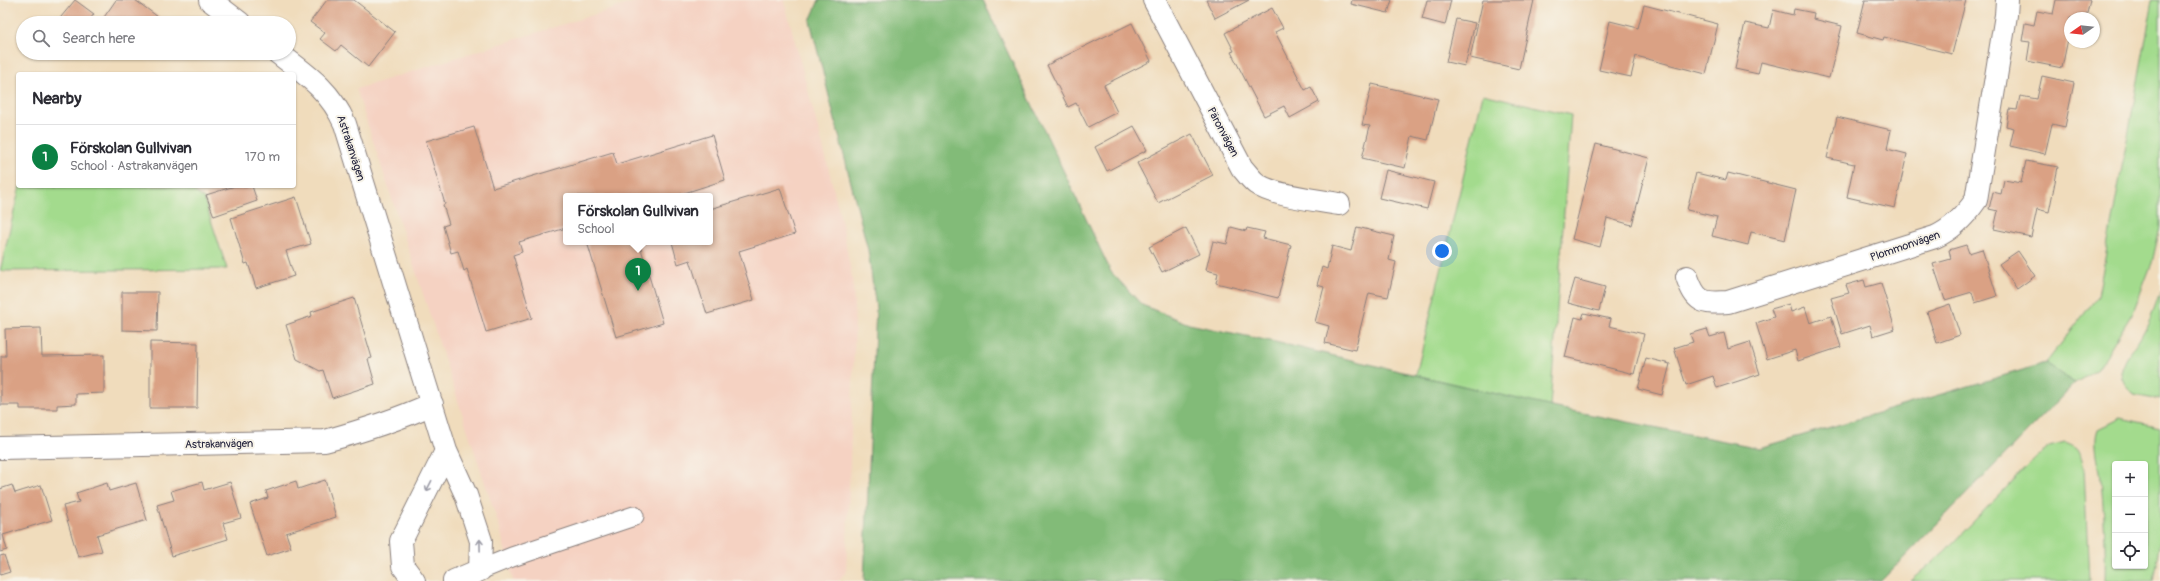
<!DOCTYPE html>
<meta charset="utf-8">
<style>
:root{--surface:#fff;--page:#f7f7f7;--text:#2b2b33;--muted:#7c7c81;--line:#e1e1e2;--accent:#0b8043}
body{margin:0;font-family:Pangolin,sans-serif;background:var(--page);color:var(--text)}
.controls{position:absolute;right:12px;bottom:12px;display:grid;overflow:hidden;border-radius:4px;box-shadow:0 1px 3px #0004}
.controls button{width:36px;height:36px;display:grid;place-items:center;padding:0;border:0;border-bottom:1px solid var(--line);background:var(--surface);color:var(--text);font:20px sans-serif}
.compass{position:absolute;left:2064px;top:12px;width:36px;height:36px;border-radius:50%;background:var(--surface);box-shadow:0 1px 3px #0004;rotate:256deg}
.you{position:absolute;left:1442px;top:251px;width:14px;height:14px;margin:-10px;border:3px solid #fff;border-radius:50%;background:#1a73e8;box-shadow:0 0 0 6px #1a73e833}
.badge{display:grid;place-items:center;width:26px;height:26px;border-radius:50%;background:var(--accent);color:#fff;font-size:13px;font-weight:700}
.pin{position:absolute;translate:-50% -33px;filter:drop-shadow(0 1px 2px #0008)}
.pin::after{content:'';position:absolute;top:21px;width:14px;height:12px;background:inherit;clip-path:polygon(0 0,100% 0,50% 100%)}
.popup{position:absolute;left:563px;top:193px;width:150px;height:52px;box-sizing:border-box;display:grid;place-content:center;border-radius:4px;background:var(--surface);filter:drop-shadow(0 1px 3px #0005);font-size:13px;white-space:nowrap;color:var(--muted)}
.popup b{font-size:15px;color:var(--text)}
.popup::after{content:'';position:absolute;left:50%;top:100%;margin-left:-8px;border:8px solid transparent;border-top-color:var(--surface)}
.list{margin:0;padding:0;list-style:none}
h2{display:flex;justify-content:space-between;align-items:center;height:52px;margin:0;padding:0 16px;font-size:17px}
h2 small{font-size:13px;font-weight:400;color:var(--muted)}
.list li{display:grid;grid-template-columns:26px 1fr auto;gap:12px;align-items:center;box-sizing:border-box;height:64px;padding:0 16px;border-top:1px solid var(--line)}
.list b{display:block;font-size:15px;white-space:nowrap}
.list p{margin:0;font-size:13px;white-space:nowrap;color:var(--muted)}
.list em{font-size:13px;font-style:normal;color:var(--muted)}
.icon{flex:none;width:22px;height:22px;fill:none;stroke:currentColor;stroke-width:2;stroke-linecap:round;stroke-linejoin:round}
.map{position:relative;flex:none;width:2160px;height:581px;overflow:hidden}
.search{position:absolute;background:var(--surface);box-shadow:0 1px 3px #0004;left:16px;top:16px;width:280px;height:44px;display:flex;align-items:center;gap:10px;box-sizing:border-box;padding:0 14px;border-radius:22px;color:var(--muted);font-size:15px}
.panel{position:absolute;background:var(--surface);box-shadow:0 1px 3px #0004;left:16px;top:72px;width:280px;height:116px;border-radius:4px}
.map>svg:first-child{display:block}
.built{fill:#f5d2c2;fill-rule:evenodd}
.green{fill:#a3db8d;stroke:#627e64;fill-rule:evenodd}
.forest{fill:#82bb78;stroke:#526e5a}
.building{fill:#daa184}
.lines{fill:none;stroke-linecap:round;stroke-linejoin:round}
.service-casing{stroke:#897f7c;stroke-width:21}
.minor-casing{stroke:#897f7c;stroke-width:24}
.service{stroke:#fff;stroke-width:19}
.minor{stroke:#fff;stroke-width:22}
.oneway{stroke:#9c9ca7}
.labels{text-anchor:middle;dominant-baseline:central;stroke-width:4;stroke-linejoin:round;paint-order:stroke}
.street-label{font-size:11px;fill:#22223b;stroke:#f7f3e8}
</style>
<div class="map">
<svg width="2160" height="581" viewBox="0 0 2160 581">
<rect width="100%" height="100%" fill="#f7f3e8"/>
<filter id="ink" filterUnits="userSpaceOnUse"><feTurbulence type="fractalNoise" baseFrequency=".025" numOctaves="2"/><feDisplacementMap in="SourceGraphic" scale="8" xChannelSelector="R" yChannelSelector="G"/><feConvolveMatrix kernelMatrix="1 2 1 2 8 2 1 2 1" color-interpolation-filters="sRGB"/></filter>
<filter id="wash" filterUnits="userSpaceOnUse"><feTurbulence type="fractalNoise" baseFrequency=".012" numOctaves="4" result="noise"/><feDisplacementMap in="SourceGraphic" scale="16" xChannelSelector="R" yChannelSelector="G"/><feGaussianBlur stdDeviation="0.9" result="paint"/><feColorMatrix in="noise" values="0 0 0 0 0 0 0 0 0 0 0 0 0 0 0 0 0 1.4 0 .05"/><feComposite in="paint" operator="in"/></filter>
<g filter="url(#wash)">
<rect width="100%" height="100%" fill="#f0dcbc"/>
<path class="built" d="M641,0h143l43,162 16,66 10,55 2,41 -9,248 -8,9h-325l-13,-52 -144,-440zM566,196h144v46h-144z"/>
<path class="green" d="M2153,0h7v228l-8,35 -19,49 -35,57 -23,14 -29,-20 52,-67z
M1483,94l88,21 -21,292 -134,-32z
M20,186h168l16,13 23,70 -227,2z
M2160,291v109l-27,-5c-5,-8 -12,-16 -11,-25 0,-12 12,-21 17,-30 9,-15 16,-32 21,-49z
M2120,418l40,9v113l-7,41h-48c1,-34 -1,-67 -4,-101 -1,-16 -9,-36 -3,-51zM2115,464h30v102h-30z
M2065,443c13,4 16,11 19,24l5,114h-179l34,-29 91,-94 14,-11z"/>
<path class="forest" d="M819,0h164l128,272 31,33 47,19 86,18 282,66 203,40 286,-85 29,20 -194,198h-1017l12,-273 -8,-58 -58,-229z"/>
<g id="blocks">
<path class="building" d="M75,0l19,14 -7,9h-31z
M116,0h19l30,22 -65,1z
M327,0h27l41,32 -27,35 -27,-22 -5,6 -16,-12 5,-6 -15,-11z
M1206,0h43l-34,18z
M1352,0h40l-4,13 -37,-9z
M1427,0h24l-6,25 -23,-6z
M1483,0h51l-15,69 -49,-11z
M1865,0h101l-14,54 -68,-17 -1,3 -26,-7z
M2056,0h34l-4,18h-16v21h-2l-6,29 -35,-7 3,-19 -8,-1 3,-18 9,2 3,-14 16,3z
M1644,5l74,19 -12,50 -70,-18 -5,21 -32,-7 11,-49 28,7z
M1272,8l11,20 -8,4 30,58 6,-3 8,15 -29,16 -6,-12 -20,10 -33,-64 3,-1 -9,-18z
M1794,9l20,4 -1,6 29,7 -13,52 -68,-16 -3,12 -23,-5 10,-46 24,5 4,-18 20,5z
M1456,19l19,4 -10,43 -19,-4z
M1132,23l19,38 -47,24 13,27 -29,15 -12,-24 -8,4 -21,-42z
M2042,76l32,7 -9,44 -13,-3 -7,30 -35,-8 4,-18 -8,-2 3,-17 8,1 3,-14 17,3z
M1372,84l66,15 -10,41 -16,-4 -7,32 -43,-10 8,-32 -8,-1z
M1837,117l54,13 -4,19 20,5 -12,54 -48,-11 7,-33 -27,-6z
M1134,126l13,24 -40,21 -12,-24z
M474,127l19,61 120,-36 4,12 95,-29 13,45 -50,16h-109v32l-47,14 3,10 -9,3 19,63 -46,14 -19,-63 -3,2 -6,-20 -7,2 -8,-27 6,-2 -6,-19 2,-1 -19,-63z
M1192,134l21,41 -55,28 -21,-40z
M1596,144l53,14 -17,67 -25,-7 -7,29 -28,-8z
M2026,161l32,6 -9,45 -12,-3 -6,28 -37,-8 4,-18 -9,-2 4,-17 8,2 3,-14 17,3z
M1386,170l48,12 -7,27 -48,-11z
M1696,173l30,7 2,-7 68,17 -11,50 -34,-8 -3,13 -36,-9 5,-19 -30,-7z
M235,186h17l5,15 -43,15 -8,-21z
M780,188l15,46 -56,17 15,49 -47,14 -17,-54 -12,4 -6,-22h38v-33z
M296,197l15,47 -25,7 8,25 -38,12 -8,-25 -3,1 -14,-46z
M1231,227l15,4 1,-3 18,4 -2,6 28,7 -13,53 -62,-15 2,-10 -12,-3 7,-29 14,3z
M1357,227l37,9 -5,24 7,2 -8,35 -19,-4 -14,57 -30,-7 4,-17 -14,-4 9,-35 -7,-2 5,-18 5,2 5,-23 19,5z
M1186,228l13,26 -37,18 -13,-25z
M587,242h52l24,81 -47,14z
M1966,245l3,8 13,-4 15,47 -22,7 -3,-11 -27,8 -12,-36 18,-5 -2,-9z
M2018,251l17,25 -18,13 -18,-25z
M1575,279l30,8 -6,24 -31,-8z
M1864,280l2,7 15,-4 14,46 -22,7 -3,-11 -28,9 -11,-36 18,-5 -3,-8z
M122,292h36l-1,39 -35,-1z
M354,298l18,60 -4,1 7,25 -43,14 -9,-28 -3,1 -23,-12 -11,-34 26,-9 -1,-4z
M1789,304l2,8 14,-5 5,16 21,-7 10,31 -43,14 -3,-11 -28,9 -11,-36 18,-6 -3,-8z
M1950,304l10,31 -23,8 -10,-31z
M1584,313l27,6 -2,7 35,8 -10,40 -69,-17 10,-40 7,2z
M41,328l1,28 62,-1v38l-28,1v10l-19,1v4h-37v-4h-19v-49h5l-1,-27z
M1707,329l3,8 14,-4 4,16 22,-7 10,32 -43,14 -4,-12 -27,9 -12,-37 19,-6 -3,-8z
M150,342l48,1 -1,65h-47z
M1646,358l24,6 -8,31 -24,-6z
M325,480l11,37 -50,16 5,15 -24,8 -17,-52 18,-6 -2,-7 30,-10 2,8z
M202,482l2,8 26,-8 11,36 -18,5 5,16 -56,17 -15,-51 17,-5 -3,-9z
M107,483l2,8 27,-8 11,37 -50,15 5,16 -24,6 -15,-51 16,-4 -3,-9z
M12,485l3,8 26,-8 11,35 -49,15 4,15 -7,2v-63z
M4,555l6,17 -10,3v-19z"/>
</g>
</g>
<g filter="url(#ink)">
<use href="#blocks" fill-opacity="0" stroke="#897f7c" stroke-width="1"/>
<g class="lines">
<g class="service-casing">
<path id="service" d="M480,570l32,-13 122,-41"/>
</g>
<g class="minor-casing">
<path id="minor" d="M210,0l30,23
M1154,0l88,168c5,5 9,12 15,16 16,12 62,16 82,20
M278,53c29,22 52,37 67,71l101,327 20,44 15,46 -1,29 -26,11
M1687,277c9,25 15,27 41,25l207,-65c18,-8 30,-21 41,-37l30,-185 1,-15
M0,448l325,-7c37,-10 72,-21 107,-37
M414,581l-11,-15 -2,-25 45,-90"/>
</g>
<use href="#service" class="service"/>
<use href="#minor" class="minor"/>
</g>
<defs><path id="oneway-shaft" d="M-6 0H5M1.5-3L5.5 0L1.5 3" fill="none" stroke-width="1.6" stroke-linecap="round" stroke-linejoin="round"/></defs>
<g class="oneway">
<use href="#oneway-shaft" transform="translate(429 486) rotate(117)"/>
<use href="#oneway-shaft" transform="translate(480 545) rotate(-91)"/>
</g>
</g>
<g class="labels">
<g class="street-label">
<text transform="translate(1223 132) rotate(62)">Päronvägen</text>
<text transform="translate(351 148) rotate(72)">Astrakanvägen</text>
<text transform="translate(1905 246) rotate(-19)">Plommonvägen</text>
<text transform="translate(219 444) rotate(-1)">Astrakanvägen</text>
</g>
</g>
</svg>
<div class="controls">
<button>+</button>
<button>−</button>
<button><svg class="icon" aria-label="locate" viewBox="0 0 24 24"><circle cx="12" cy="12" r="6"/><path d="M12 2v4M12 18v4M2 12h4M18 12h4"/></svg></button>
</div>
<svg class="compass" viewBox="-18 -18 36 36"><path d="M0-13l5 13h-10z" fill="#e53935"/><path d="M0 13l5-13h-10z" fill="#7c7c81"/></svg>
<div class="you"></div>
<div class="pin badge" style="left:638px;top:291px">1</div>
<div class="popup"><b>Förskolan Gullvivan</b>School</div>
<div class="search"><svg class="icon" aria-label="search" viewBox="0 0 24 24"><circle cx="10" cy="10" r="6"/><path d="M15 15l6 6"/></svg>Search here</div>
<section class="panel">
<h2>Nearby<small></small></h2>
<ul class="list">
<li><span class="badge">1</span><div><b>Förskolan Gullvivan</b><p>School · Astrakanvägen</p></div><em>170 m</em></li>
</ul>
</section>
</div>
